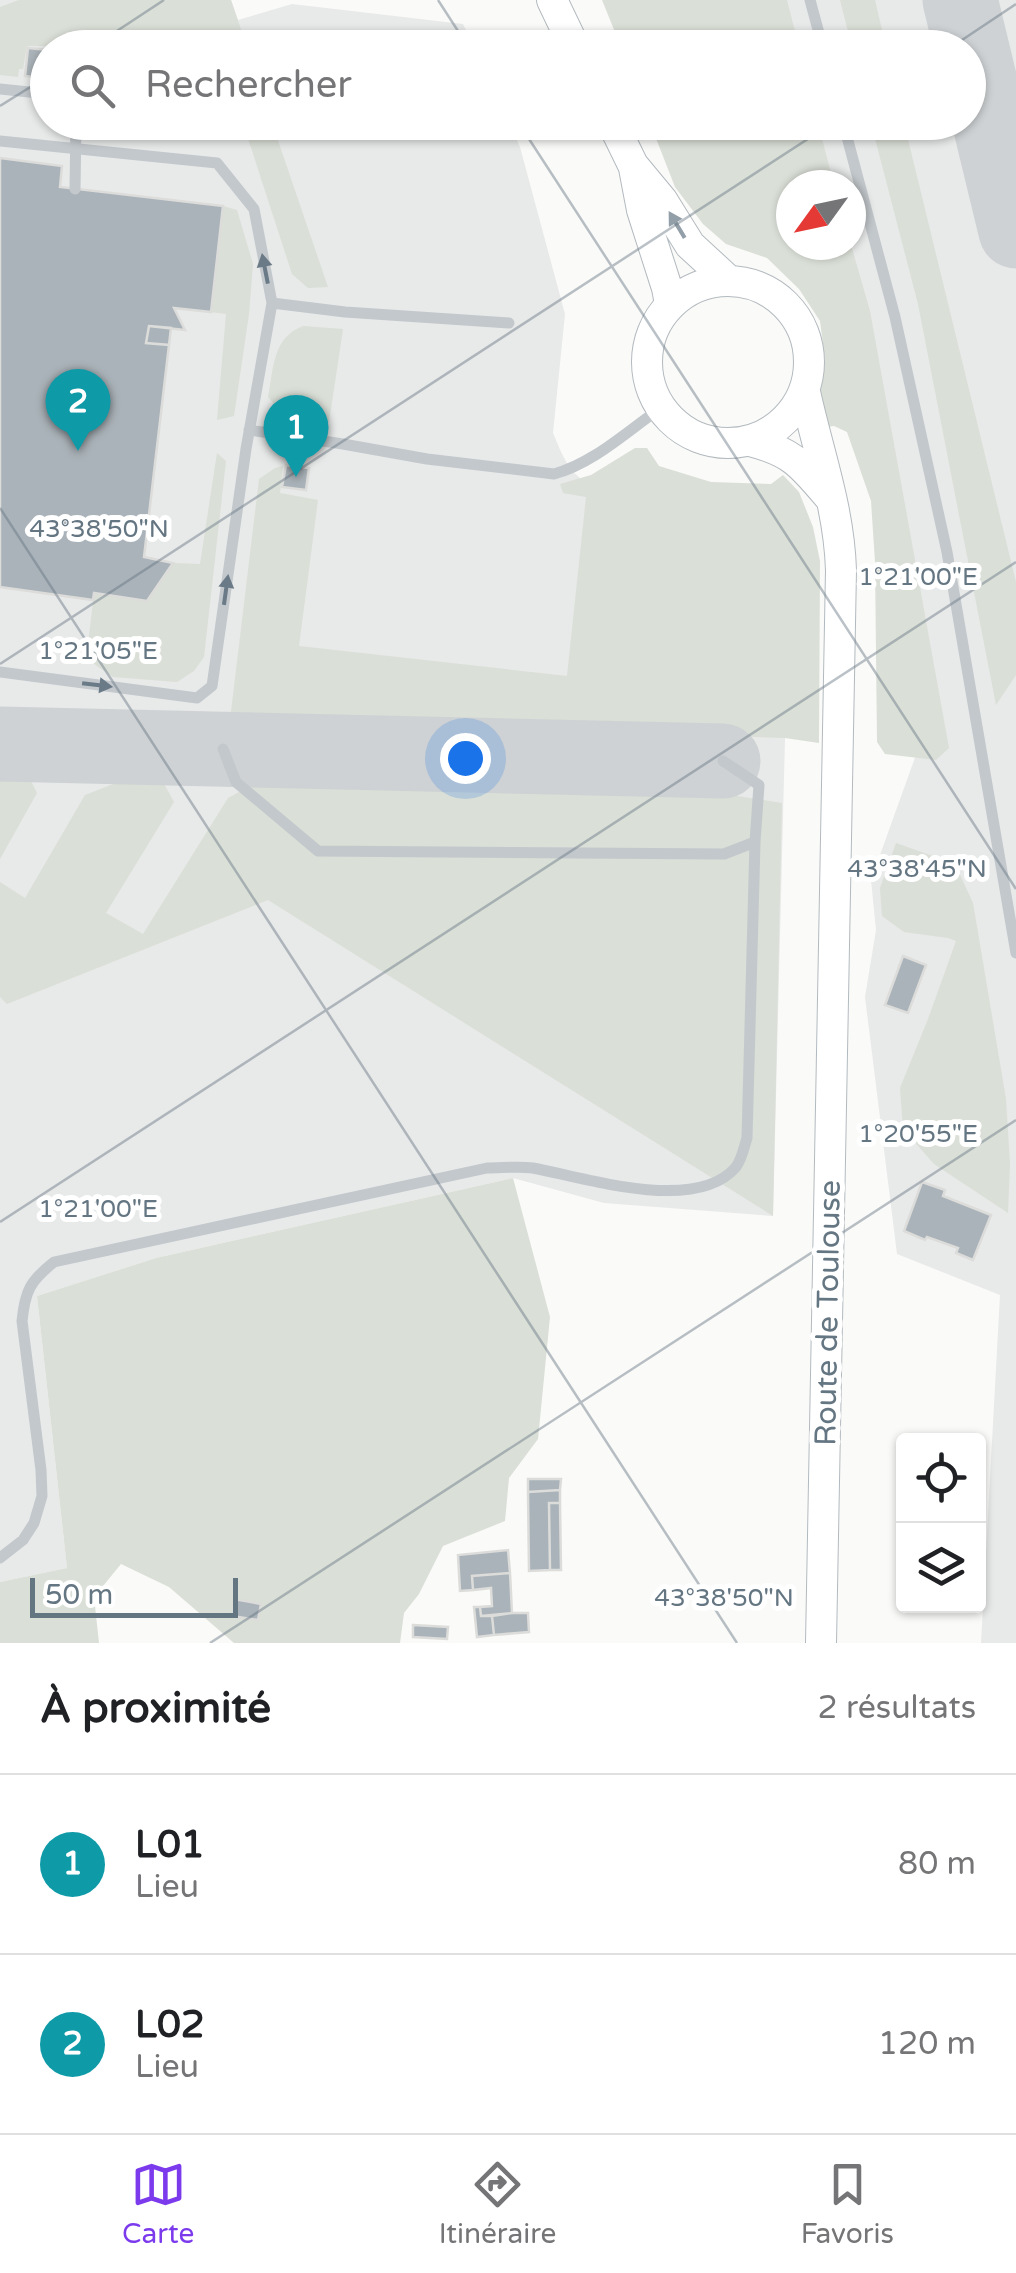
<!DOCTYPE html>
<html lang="fr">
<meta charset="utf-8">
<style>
:root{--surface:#fff;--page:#f2f2f2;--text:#202124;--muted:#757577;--line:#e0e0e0;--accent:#7c3aed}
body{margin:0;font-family:"Varela Round",sans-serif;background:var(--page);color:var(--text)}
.controls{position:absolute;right:30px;bottom:30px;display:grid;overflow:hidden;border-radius:10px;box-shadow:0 2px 8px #0004}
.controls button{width:90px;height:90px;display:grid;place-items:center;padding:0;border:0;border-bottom:2px solid var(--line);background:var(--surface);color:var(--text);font:50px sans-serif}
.compass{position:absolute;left:776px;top:170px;width:90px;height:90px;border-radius:50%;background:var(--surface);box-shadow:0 2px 8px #0004;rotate:237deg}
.scale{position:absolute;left:30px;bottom:25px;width:208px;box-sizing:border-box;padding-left:10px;border:5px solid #657683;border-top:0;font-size:28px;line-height:35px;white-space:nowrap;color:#657683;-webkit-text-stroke:8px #fff;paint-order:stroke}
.you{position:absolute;left:465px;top:758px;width:35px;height:35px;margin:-25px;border:8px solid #fff;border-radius:50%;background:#1a73e8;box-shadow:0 0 0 15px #1a73e833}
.badge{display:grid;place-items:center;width:65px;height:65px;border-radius:50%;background:var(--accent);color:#fff;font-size:32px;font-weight:700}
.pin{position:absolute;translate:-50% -82px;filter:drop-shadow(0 2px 5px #0008)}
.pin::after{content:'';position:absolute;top:52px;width:35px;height:30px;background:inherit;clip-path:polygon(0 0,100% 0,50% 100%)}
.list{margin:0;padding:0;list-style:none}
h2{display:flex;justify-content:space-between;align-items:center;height:130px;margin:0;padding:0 40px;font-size:42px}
h2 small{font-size:32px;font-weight:400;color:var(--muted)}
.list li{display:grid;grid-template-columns:65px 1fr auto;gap:30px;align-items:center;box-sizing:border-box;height:180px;padding:0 40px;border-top:2px solid var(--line)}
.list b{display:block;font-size:38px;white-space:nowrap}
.list p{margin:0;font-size:32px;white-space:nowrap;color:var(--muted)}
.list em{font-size:32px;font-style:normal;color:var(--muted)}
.icon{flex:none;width:55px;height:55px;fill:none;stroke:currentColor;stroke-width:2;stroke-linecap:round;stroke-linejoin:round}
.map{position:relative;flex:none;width:1016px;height:1643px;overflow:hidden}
.search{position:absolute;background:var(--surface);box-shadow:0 2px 8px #0004;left:30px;right:30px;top:30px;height:110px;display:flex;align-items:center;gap:25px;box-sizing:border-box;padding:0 35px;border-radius:55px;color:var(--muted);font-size:38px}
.sheet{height:490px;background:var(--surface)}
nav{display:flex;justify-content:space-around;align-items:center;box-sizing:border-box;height:140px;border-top:2px solid var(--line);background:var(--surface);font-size:28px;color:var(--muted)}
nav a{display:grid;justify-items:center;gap:5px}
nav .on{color:var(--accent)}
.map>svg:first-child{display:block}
.built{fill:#e8e9e9}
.green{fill:#dadfd7}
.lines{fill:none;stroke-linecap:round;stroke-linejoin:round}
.taxiway{stroke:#ced2d4;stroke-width:75}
.building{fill:#aab3b9;stroke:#dcdcda;stroke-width:2.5}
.secondary-casing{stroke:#b3babf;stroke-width:32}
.lane{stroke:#c3c8cc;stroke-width:11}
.secondary{stroke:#fff;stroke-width:30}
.oneway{fill:#939fa8}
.oneway2{fill:#6a7a87}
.ticks{fill:none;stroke:#657683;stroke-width:2.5;stroke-opacity:0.45}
.labels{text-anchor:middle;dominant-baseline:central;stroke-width:10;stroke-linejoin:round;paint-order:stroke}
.street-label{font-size:30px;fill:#657683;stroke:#fff}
.ticks-label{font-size:25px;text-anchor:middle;fill:#657683;stroke:#fff;stroke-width:10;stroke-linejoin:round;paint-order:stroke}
</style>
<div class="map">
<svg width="1016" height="1643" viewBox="0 0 1016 1643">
<rect width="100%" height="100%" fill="#fafaf8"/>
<path class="built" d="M0,0h231l7,20 54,-16 171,20 11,23 -426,1v74l461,1 11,24 45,167 -12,119 8,19 9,17 33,30 182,239 -12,478 -169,-13 -91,-25 -357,80 -119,38 30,272 -67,14z
M676,0h340v1643h-35l19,-348 -103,-41 -32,-257 11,-67 -5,-50 60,-167 -80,-468v-60h-60l-59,-62 236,-1v-74l-270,-1z"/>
<path class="green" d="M19,0h212l16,47 -220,-1 -4,23h-4l-1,8 -18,-2v-68z
M602,0h185l12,47h-178z
M840,0h35l11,47h-34z
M243,123h29l56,164 -20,1 -16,-14z
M650,123h168l16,62h-43v60h60l19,66 79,437 -13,12 -51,-6 -8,-12 -2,-180 -4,-61 -24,-69 -13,-6 -13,2 -3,-19 7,-50 -5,-38 -21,-32 -32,-31 -41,-14 -23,-20 -28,-37z
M871,123h33l112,459v93l-20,30 -78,-401z
M223,206l14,4 16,54 -4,50 -15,102 -17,4 9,-106 -15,-2z
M303,326l40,3 -14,93 -46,-8 -15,-17c6,-29 4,-59 35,-71z
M635,448h12l12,18 52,16 60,2 12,-9 16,17 14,35 7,34 -1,182 -34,-5 -555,-18 29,-241 16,-11 8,-2 -3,27 38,7 -19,146 268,30 19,-179 -23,-4 -3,-9 31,-9z
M217,453l9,8 -22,196 -10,14 -17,11 -64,-5 -19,-13 -6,-20 6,-51 52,8 27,-38 27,1z
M0,780l31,1 6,12 -37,66z
M162,780l12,22 -68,111 37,21 85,-136 28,-15 438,6 88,14 -9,413 -505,-316 -261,104 -7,-7v-115l25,16 60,-103 36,-14z
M896,843l59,21 18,39 33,196 4,65 -2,49 -74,-49 -31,-35 -3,-41 28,-69 28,-78 -8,-3 -44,-6 -22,-16 -2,-28z
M513,1178l37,139 -12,122 -29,39 -4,43 -62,25 -24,48 -15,19 -4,30h-166l-65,-56 -48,-23 -27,33 5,46h-99v-61l67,-14 -30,-272 119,-38z"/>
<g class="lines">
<path class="taxiway" d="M960,0l56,231
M0,744l723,17"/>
</g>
<path class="building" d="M28,48l20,2v29l-23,-3z
M0,158l62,8 -2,21 163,19 -12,106 -37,-4 11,22 -36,-4 -3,17 23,2 -25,212 29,6 -26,38 -53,-8 -1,7 -93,-13z
M149,326l22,2 -2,17 -23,-2z
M286,465l23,3 -3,22 -24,-3z
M903,956l23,9 -18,48 -23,-8z
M922,1182l23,8 -2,6 48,19 -18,45 -17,-7 2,-5 -31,-11 -2,3 -21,-9z
M528,1479h33l-1,11 -32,2z
M560,1490v13h-11l1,67 -21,1 -1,-79z
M549,1503h11l1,67h-11z
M508,1550l2,23 -38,3 1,14 -13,1 -2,-36z
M510,1573l2,40 -31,3 -1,-9 12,-1 -1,-18 -18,2 -1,-14z
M234,1599l27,5 -3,16 -26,-4z
M474,1607h6l1,9h11l2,19 -17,2z
M512,1613h16l1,19 -35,3 -2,-19z
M413,1625l35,2 -1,12 -34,-2z"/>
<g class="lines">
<g class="secondary-casing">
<path id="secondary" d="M552,0l23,48
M612,122l21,43 29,35 28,45 38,35
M634,168l8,42 25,78 3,16
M647 362a81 81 0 1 1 162 0a81 81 0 1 1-162 0Z
M805,392c13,60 34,115 36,178l-20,1073
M750,441c43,11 52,24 80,57"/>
</g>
<path class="lane" d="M810,0l13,48
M0,89l48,5
M843,122l52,195 52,235 69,401
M0,141l217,22 37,46 18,94 -26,146 -34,237 -15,12 -197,-26
M75,189l1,-67
M272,303l73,9 164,11
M249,430l94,14 84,15 127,15c40,-11 73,-43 107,-66
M223,749l13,33 82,69 406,3 31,-12 4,-57 -36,-24
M0,1558l23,-18 11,-17 8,-27 -1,-26 -19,-149c3,-30 8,-40 32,-59l433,-94c15,0 31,-2 46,0 53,10 163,46 203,-1 6,-8 8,-20 11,-29l8,-296"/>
<use href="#secondary" class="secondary"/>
</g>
<defs><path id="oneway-solid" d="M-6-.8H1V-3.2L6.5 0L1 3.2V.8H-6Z" transform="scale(2.5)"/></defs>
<use class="oneway" href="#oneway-solid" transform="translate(677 225) rotate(-121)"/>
<g class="oneway2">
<use href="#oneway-solid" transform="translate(265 269) rotate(-101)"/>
<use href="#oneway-solid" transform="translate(226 590) rotate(-82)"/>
<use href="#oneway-solid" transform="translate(97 685) rotate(7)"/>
</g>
<path class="ticks" d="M438,0l31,48M91,48l73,-48M950,48l66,-44M0,106l48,-30M518,122l498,767M0,508l737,1135M0,664l834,-542M0,1222l1016,-660M210,1643l806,-523"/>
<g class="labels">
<g class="street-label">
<text transform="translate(828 1313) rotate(-89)">Route de Toulouse</text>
</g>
</g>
<g class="ticks-label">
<text x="99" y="537">43°38'50"N</text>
<text x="918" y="585">1°21'00"E</text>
<text x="98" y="659">1°21'05"E</text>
<text x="917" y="877">43°38'45"N</text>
<text x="918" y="1142">1°20'55"E</text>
<text x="98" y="1217">1°21'00"E</text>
<text x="724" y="1606">43°38'50"N</text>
</g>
</svg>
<div class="controls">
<button><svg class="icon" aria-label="locate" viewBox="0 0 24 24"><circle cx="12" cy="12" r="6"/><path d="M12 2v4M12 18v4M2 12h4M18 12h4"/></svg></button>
<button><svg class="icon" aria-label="layers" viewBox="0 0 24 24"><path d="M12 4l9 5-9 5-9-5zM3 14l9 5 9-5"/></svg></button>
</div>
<svg class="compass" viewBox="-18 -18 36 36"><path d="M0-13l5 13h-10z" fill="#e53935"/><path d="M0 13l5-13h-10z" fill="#757577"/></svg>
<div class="scale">50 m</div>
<div class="you"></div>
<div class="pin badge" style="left:296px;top:477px;background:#0f9aa8">1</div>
<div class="pin badge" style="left:78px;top:451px;background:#0f9aa8">2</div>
<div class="search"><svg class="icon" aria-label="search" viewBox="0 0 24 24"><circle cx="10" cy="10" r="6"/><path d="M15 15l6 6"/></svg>Rechercher</div>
</div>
<section class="sheet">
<h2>À proximité<small>2 résultats</small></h2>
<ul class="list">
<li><span class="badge" style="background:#0f9aa8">1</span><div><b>L01</b><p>Lieu</p></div><em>80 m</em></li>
<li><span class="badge" style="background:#0f9aa8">2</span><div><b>L02</b><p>Lieu</p></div><em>120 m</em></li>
</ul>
</section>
<nav>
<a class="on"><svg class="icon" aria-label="map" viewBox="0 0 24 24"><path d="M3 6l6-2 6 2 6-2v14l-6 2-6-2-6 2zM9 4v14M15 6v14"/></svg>Carte</a>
<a><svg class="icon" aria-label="directions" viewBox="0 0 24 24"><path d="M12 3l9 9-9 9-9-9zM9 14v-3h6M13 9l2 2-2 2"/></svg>Itinéraire</a>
<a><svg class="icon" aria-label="saved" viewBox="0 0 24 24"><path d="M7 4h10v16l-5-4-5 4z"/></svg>Favoris</a>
</nav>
